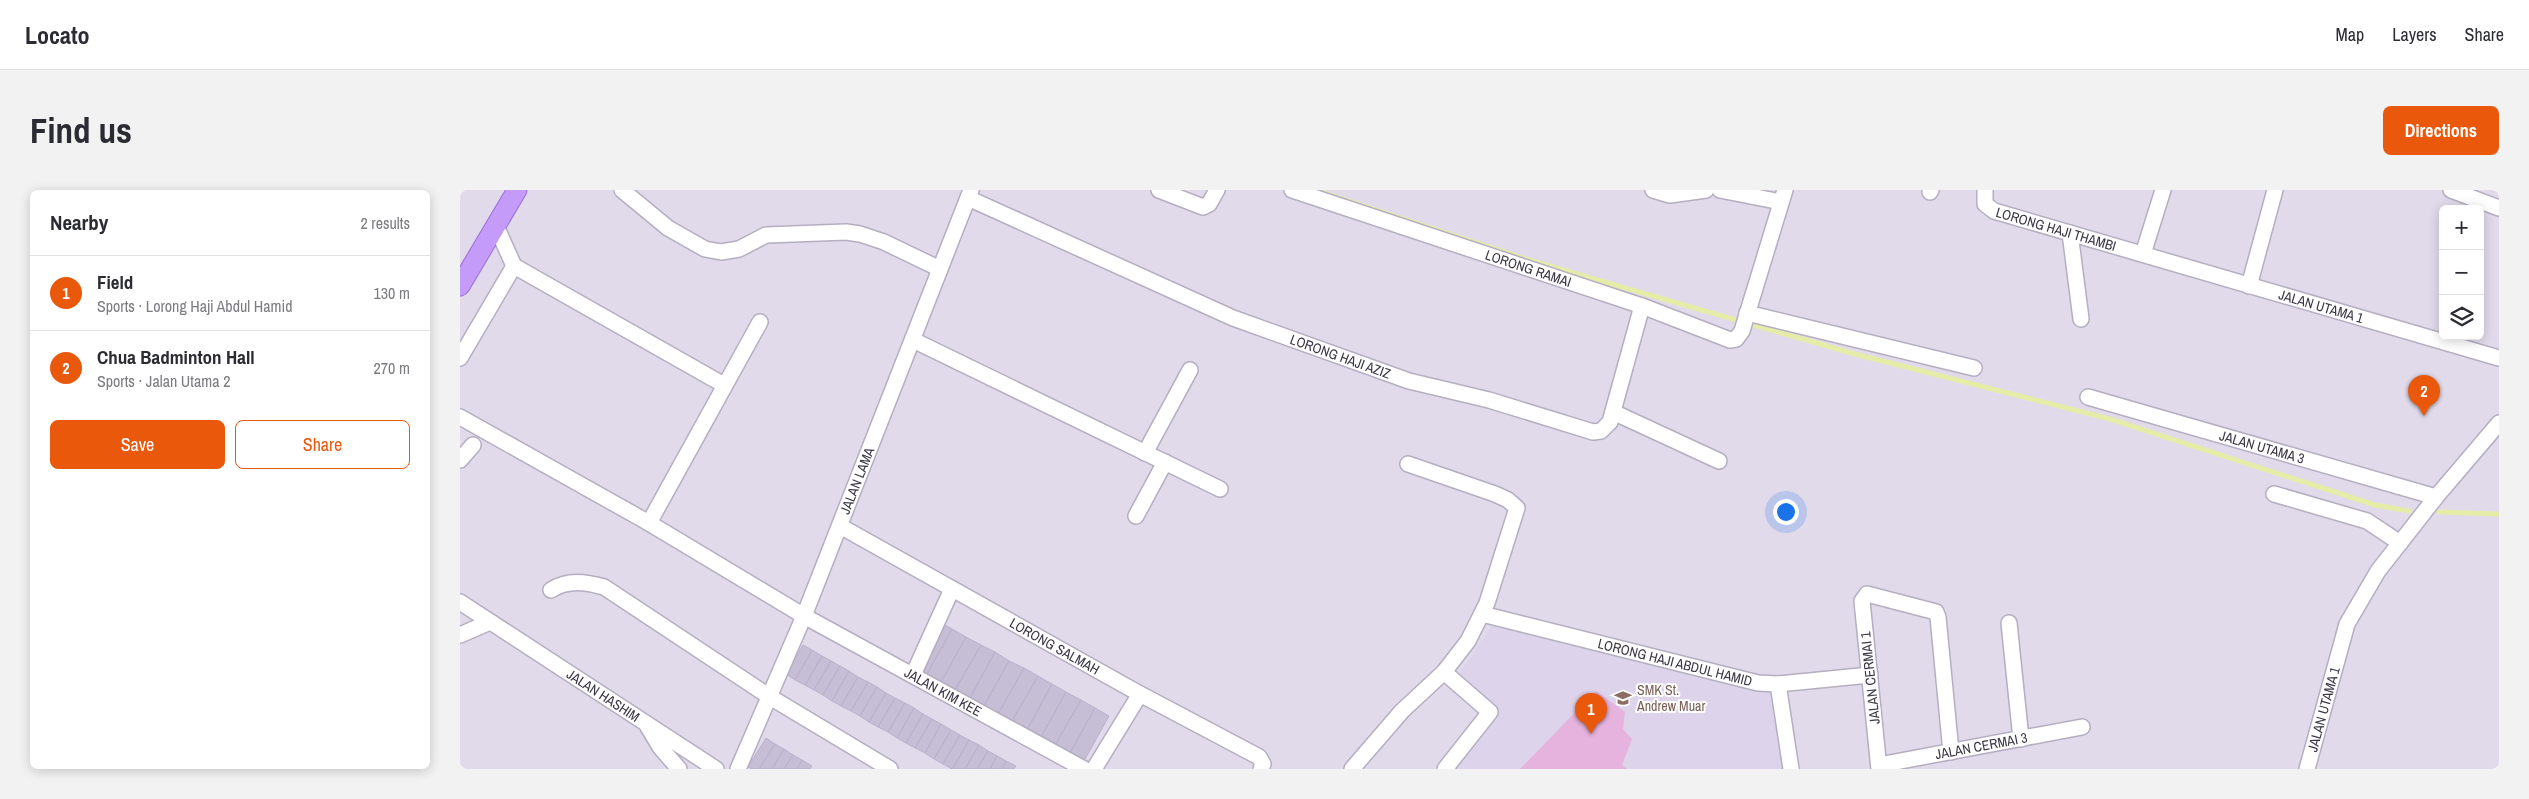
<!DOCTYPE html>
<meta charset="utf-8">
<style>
:root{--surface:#fff;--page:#f2f2f3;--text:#2b2b33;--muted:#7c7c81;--line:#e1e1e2;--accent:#ea580c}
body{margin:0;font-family:"Archivo Narrow",sans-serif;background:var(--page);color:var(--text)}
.controls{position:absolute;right:15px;top:15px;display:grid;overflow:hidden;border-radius:8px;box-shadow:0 2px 12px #0003}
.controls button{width:45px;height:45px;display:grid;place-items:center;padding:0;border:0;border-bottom:1px solid var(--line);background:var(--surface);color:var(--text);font:25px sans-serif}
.you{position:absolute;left:1325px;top:321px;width:18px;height:18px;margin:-12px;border:4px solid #fff;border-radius:50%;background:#1a73e8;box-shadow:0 0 0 8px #1a73e833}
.badge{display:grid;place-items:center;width:32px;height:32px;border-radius:50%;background:var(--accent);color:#fff;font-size:16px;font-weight:700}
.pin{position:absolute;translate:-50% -41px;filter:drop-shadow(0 1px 2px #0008)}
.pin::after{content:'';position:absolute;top:26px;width:18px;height:15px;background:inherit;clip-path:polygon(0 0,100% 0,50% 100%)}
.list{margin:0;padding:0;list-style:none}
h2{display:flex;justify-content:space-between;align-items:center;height:65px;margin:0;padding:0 20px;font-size:21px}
h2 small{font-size:16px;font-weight:400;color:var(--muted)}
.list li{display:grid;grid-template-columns:32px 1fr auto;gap:15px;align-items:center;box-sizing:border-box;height:75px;padding:0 20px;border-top:1px solid var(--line)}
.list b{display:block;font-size:19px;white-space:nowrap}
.list p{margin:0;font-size:16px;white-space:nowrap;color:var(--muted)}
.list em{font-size:16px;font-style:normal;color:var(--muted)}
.actions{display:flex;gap:10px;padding:15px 20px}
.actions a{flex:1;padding:11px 0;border:1px solid var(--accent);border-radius:8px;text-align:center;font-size:18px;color:var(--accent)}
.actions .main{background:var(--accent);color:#fff}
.icon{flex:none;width:28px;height:28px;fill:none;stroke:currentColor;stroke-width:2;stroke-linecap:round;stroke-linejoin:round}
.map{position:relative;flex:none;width:2039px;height:579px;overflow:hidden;border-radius:8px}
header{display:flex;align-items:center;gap:30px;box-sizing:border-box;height:70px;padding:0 25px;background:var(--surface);border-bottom:1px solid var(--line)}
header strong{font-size:24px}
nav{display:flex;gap:28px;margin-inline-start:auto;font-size:18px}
.intro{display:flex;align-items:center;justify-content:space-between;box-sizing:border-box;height:120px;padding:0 30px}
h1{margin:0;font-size:35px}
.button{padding:12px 22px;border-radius:8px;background:var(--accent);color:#fff;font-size:18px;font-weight:700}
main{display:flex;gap:30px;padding:0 30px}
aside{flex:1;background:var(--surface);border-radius:8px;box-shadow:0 2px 12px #0003}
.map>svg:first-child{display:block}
.residential{fill:#e1daeb;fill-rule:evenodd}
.education{fill:#ddd3eb}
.green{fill:#e5b3dd}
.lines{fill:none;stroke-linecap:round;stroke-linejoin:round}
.stream{stroke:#e4eca7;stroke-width:5}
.building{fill:#c5bed4;stroke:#bbb1ce}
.minor-casing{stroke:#b5aec1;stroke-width:18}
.major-casing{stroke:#9b6cdd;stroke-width:21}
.minor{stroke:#fff;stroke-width:15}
.major{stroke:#c49bf9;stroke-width:19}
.labels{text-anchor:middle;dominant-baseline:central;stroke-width:4;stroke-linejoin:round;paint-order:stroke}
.street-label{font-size:14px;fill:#3c3746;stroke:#fff}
.education-label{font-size:14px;fill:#785e54;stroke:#fff;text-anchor:start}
</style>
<header>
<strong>Locato</strong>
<nav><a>Map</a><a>Layers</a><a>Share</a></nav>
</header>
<div class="intro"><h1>Find us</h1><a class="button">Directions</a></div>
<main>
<aside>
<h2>Nearby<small>2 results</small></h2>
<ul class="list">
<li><span class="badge">1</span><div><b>Field</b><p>Sports · Lorong Haji Abdul Hamid</p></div><em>130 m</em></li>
<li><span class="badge">2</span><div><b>Chua Badminton Hall</b><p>Sports · Jalan Utama 2</p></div><em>270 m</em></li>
</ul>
<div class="actions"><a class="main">Save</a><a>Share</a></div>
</aside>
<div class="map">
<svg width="2039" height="579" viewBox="0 0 2039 579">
<rect width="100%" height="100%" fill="#ede8f3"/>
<path class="residential" d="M0,0h2039v579h-2039zM1983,19h37v127h-37z"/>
<path class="education" d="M1037,428l272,66 14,85h-338l45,-57 -36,-31z"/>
<path class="green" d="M1136,501l29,21 -2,17 9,10 -10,26 5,4h-107z"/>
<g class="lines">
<path class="stream" d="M858,1l214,70 319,92 259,66 265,86 34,6
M1979,322l60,2"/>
</g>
<path class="building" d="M478,431l14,8 -25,45 -10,-5z
M492,439l14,8 -25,45 -14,-8z
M506,447l15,8 -26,45 -14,-8z
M343,455l9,5 -17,30 -9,-6z
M521,455l14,7 -25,46 -15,-8z
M352,460l10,6 -17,29 -10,-5z
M535,462l14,9 -25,45 -14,-8z
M362,466l9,5 -17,29 -9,-5z
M371,471l9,5 -17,29 -9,-5z
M549,471l15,7 -26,46 -14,-8z
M380,476l9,5 -17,30 -9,-6z
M564,478l14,8 -26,45 -14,-7z
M389,481l9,6 -17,29 -9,-5z
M578,486l14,8 -25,46 -15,-9z
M398,487l10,5 -17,29 -10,-5z
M408,492l9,5 -17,29 -9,-5z
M592,494l14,8 -25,45 -14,-7z
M417,497l9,6 -17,29 -9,-6z
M606,502l15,8 -26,45 -14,-8z
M426,503l9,5 -17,29 -9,-5z
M435,508l10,5 -17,29 -10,-5z
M621,510l14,8 -25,45 -15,-8z
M445,513l9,5 -17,30 -9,-6z
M454,518l9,6 -17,29 -9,-5z
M635,518l14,8 -25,45 -14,-8z
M463,524l9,5 -17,29 -9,-5z
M472,529l9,5 -16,29 -10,-5z
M481,534l10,6 -17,29 -9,-6z
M491,540l9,5 -17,29 -9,-5z
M500,545l9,5 -17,29 -9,-5z
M306,548l9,6 -16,25h-7l-4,-2z
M509,550l10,5 -14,24h-12z
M315,554l9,5 -12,20h-13z
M519,555l9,6 -11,18h-12z
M324,559l9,6 -9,14h-12z
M528,561l9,5 -7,13h-13z
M333,565l9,5 -5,9h-13z
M537,566l9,5 -4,8h-12z
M342,570l10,6 -2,3h-13z
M546,571l10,5 -2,3h-12z"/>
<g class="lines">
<g class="minor-casing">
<g id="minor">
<path d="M162,0l46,38 37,21 16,3 18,-3 27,-14 80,-3 14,2 24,8 56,27"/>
<path d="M699,0l44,17 6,-3 8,-14"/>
<path id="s1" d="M832,0l350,116 88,34 6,-1 6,-8 43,-141"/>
<path d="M1193,0l17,5 36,-5"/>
<path d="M1260,0l61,12"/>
<path id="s2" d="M1525,0v14l9,7 505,147"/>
<path d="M1991,0l48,18"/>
<path d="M1470,2l1,-2"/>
<path id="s3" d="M508,8l265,120 176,63 80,19 104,32 8,-1 9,-9 32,-116"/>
<path d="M36,36l18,40 210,119"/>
<path d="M1610,43l11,86"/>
<path d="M1683,64l20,-64"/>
<path d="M1789,96l26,-96"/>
<path d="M1287,123l227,55"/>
<path d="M453,150l307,149"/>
<path d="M0,168l54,-92"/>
<path id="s4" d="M1628,207l348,100"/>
<path d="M1153,222l106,49"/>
<path id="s5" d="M0,227l189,106 155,93 280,153"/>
<path d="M685,263l45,-83"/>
<path d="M0,270l13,-15"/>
<path d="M1814,304l93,27 33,22"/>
<path d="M676,326l29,-54"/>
<path d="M189,333l111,-201"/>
<path id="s6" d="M380,336l300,168 119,63 4,7 -2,5"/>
<path d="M91,400c17,-11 35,-8 53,-3l166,110 120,72"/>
<path id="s7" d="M0,412l256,167"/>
<path id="s8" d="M1022,424l276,69 20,1 92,-9"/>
<path d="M1549,433l12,116"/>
<path d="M0,445l30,-13"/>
<path d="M984,482l46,40 -45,57"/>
<path d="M453,485l39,-86"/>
<path d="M1318,494l13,85"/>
<path d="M188,537l12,20 19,22"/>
<path id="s9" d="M1419,575l203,-38"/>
<path id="s10" d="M278,579l66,-153 167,-426"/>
<path d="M634,579l46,-75"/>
<path d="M892,579l50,-58 42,-39 24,-31 19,-38 30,-95 -9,-8 -13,-6 -87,-30"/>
<path d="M1419,579l-17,-168 5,-7 69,18 2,5 13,135"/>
<path id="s11" d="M1847,579l40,-145 31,-53 58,-74 63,-74"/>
</g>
</g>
<g class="major-casing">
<path id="major" d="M0,96l57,-96"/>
</g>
<use href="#minor" class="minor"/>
<use href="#major" class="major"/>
</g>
<defs>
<g id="school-bare" transform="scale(1.35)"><path d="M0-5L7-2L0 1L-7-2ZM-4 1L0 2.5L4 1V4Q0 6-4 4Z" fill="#8d6e63" stroke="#fff" stroke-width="2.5" paint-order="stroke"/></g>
</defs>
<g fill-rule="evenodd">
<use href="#school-bare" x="1163" y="508"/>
</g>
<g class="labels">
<g class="street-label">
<text stroke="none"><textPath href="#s2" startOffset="90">LORONG HAJI THAMBI</textPath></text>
<text stroke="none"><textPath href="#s1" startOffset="249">LORONG RAMAI</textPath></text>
<text stroke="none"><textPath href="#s2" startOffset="366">JALAN UTAMA 1</textPath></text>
<text stroke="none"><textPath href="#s3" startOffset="405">LORONG HAJI AZIZ</textPath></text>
<text stroke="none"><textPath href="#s4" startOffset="181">JALAN UTAMA 3</textPath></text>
<text stroke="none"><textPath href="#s10" startOffset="312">JALAN LAMA</textPath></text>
<text stroke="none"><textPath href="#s6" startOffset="246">LORONG SALMAH</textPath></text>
<text stroke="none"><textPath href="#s8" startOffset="199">LORONG HAJI ABDUL HAMID</textPath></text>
<text transform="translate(1410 488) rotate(-96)">JALAN CERMAI 1</text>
<text stroke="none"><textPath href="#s5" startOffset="556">JALAN KIM KEE</textPath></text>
<text stroke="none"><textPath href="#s7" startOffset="171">JALAN HASHIM</textPath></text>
<text stroke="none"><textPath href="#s11" startOffset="62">JALAN UTAMA 1</textPath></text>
<text stroke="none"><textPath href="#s9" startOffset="104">JALAN CERMAI 3</textPath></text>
</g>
<g class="education-label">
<text x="1177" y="500">SMK St.<tspan x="1177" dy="16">Andrew Muar</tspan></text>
</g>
</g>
</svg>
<div class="controls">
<button>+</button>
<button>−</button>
<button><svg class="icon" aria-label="layers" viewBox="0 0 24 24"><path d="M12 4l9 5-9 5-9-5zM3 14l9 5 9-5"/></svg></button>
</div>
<div class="you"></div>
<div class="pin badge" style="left:1131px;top:544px">1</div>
<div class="pin badge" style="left:1964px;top:226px">2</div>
</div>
</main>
